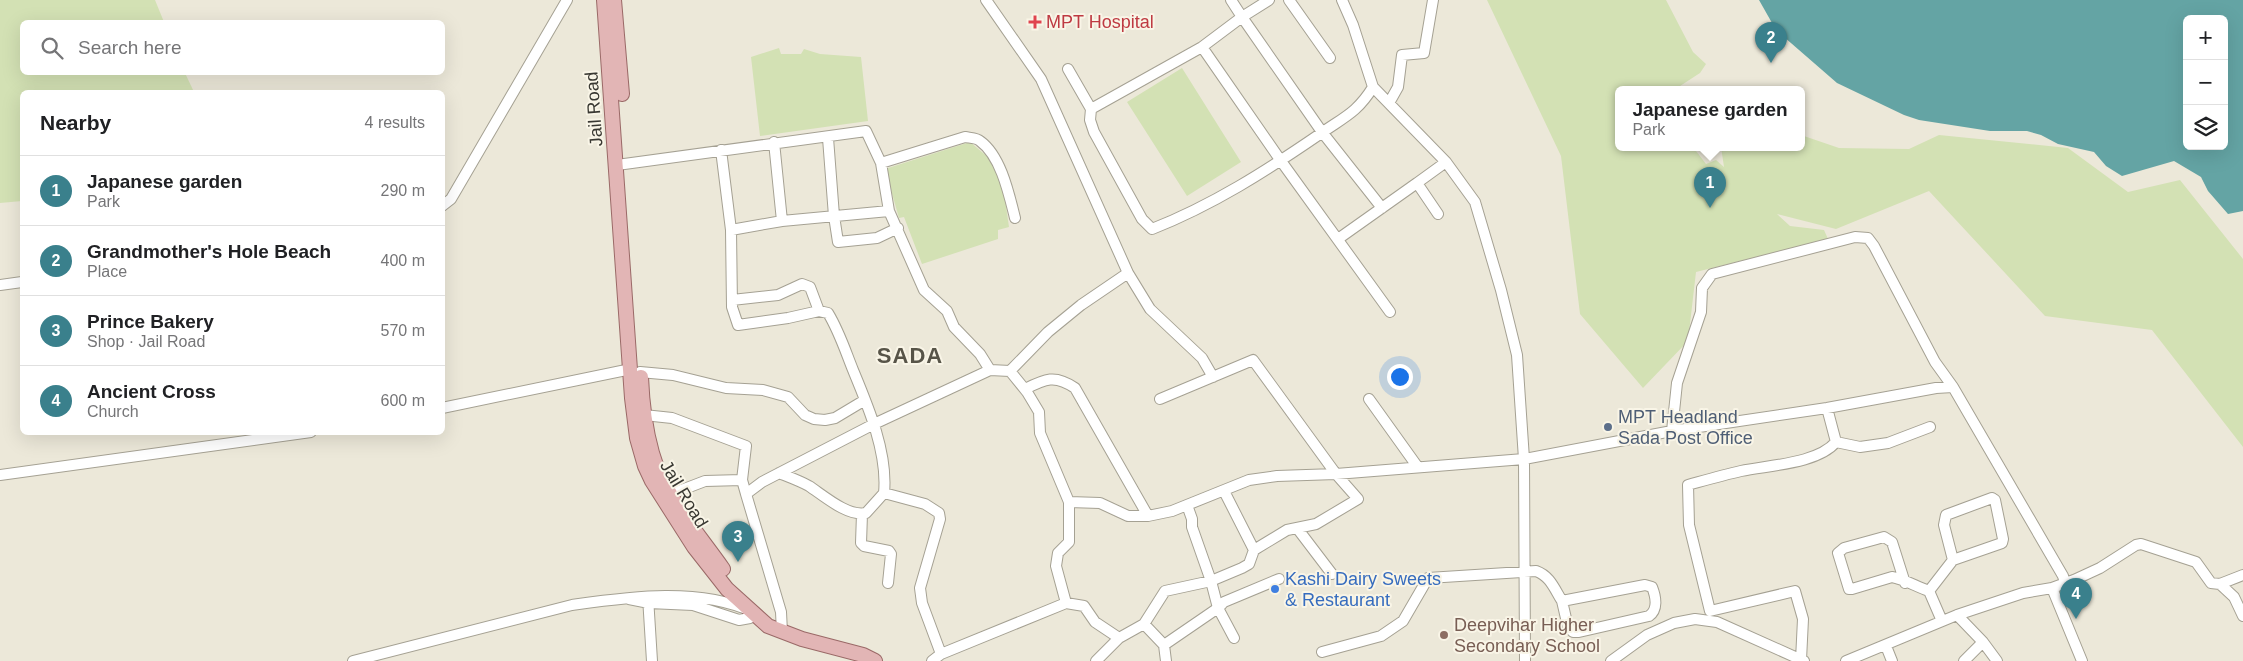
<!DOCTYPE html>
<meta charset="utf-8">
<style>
:root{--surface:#fff;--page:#f6f6f6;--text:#202124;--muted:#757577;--line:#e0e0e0;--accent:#3a808c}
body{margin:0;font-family:Helvetica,sans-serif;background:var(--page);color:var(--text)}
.controls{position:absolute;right:15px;top:15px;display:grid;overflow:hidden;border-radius:8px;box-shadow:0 5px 20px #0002}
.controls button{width:45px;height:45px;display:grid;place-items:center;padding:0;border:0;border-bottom:1px solid var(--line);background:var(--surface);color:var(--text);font:25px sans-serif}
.you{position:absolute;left:1399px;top:376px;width:18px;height:18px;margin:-12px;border:4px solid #fff;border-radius:50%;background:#1a73e8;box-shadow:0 0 0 8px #1a73e833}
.badge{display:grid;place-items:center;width:32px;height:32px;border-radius:50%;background:var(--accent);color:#fff;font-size:16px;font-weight:700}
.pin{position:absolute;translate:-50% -41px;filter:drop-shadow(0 1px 2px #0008)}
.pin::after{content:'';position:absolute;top:26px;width:18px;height:15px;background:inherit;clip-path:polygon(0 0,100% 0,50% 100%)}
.popup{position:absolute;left:1615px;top:86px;width:190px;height:65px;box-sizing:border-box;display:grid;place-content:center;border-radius:8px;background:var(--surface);filter:drop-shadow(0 1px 4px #0005);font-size:16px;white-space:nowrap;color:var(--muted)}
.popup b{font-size:19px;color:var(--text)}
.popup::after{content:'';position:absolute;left:50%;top:100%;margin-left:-10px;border:10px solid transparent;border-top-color:var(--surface)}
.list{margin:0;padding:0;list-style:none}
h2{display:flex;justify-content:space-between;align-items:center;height:65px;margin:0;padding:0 20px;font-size:21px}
h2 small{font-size:16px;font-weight:400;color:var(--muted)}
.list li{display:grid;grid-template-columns:32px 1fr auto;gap:15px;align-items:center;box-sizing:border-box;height:70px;padding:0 20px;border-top:1px solid var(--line)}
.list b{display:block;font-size:19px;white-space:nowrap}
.list p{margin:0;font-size:16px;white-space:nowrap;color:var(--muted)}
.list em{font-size:16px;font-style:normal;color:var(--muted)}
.icon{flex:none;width:28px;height:28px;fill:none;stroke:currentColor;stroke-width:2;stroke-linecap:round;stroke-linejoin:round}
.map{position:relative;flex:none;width:2243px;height:661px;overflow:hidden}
.search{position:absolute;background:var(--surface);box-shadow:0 5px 20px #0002;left:20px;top:20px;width:425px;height:55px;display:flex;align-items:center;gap:12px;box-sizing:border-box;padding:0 18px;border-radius:8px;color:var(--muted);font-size:19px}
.panel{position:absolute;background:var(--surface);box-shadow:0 5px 20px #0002;left:20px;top:90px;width:425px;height:345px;border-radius:8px}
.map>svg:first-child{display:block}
.green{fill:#d3e1b4}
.water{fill:#64a4a4;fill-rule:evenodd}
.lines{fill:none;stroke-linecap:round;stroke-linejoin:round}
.minor-casing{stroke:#a5a193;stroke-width:12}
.major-casing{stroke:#9a6967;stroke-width:16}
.minor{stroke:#fff;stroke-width:10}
.major{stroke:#e2b5b5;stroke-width:14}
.health-dot{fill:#e0444e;stroke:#f9f5e7;stroke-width:2}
.service-dot{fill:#5c6f8a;stroke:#f9f5e7;stroke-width:2}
.shop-dot{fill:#3f7fe0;stroke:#f9f5e7;stroke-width:2}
.education-dot{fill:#8d6e63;stroke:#f9f5e7;stroke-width:2}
.labels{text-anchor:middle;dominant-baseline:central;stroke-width:4;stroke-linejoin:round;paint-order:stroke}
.health-label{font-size:18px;fill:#be3a42;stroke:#f9f5e7;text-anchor:start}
.street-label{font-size:18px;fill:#393832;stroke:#f9f5e7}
.service-label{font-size:18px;fill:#4e5e75;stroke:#f9f5e7;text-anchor:start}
.shop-label{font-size:18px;fill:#366cbe;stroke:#f9f5e7;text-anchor:start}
.education-label{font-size:18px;fill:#785e54;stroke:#f9f5e7;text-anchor:start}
.district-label{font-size:22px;font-weight:bold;letter-spacing:1px;fill:#575448;stroke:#f9f5e7}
</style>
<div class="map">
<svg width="2243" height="661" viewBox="0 0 2243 661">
<rect width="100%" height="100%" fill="#ece8d9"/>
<path class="green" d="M0,0h155l9,22h-142v50l163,1 9,19h-172v109l-22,2z
M1487,0h179l27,52 13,12 -6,9 -20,13 -1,3h-60v58h74l13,17 10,-4 8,7 -3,-20h80v-12l38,13 70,1 30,-14 129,13 60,44 52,-12 63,79v188l-91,-117 -107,-14 -116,-125 -93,38 -59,-15 13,12 34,4 4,9 -132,33 -8,69 -45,47 -63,-74 -19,-158z
M779,48l2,6h20l3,-5 16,5 41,3 7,64 -108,15 -9,-79z
M1182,68l59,94 -54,34 -60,-94z
M970,142l19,16 14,27 6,42 -11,3v9l-76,25 -18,-47 -5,1 -14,-49z"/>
<path class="water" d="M1759,0h484v211l-15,3 -20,-23 -7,-14 -27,-16 -52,15 -16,-10 -12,-14 -36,-8 -17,-9 -14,-4h-37l-71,-11 -15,-5 -67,-32 -61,-53zM2187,19h37v127h-37z"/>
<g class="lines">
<g class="minor-casing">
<path id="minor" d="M986,0l55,79 87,194 22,36 52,49 11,19
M1231,0l11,17 -40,30 -111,62 -1,11 4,12 48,87 10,10c61,-24 114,-58 168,-95 24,-17 37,-21 53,-47
M1269,0l-27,17 80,115 60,76
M1289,0l41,58
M1342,0l11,25 20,62 73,75 29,40 26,88 16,65 7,104 1,202
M1202,47l79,114 109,151
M1068,69l23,40
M1389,103l9,-16 4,-32 22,-2 9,-53
M828,138l6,78 4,26 39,-4 21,-10
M774,142l8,79
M721,150l10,80 1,77 6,18 50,-7 31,-7 9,2c11,18 17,37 25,57 15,36 35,83 31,123l-18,20c-18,4 -42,-17 -57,-27 -9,-5 -20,-9 -30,-13
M881,163l8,48 35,79 23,21 7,16 26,27 10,16
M617,165l249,-34 15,32 84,-26c5,1 12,1 15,4 21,15 29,53 35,77
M442,206l9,-7 116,-199
M1438,214l-21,-31 29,-21
M731,230l51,-9 107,-10
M1338,239l79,-56
M0,285l22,-3
M732,300l46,-5 24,-11 8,3 9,24
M1010,371l38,-39 33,-27 47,-32
M640,372l33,3 53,13 37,2 25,7 17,18 9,4 11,1 10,-2 30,-18
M1025,389c20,-10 30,-15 50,-1l73,128
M1369,399l48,67
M442,408l189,-39
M1827,408l9,34
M644,415l28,3 74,28 -4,34 4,14
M1672,431l5,-48 24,-71 1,-24 10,-14 143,-37 13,1 6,8 61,116 18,25 110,189 2,7
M1836,442l24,5 28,-4 42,-16
M0,475l311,-43
M1224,491l30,59
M884,493l41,11 14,9 1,6 -20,69 2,15 19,51
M671,494l34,-13 37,-1
M1187,505l5,14v8l19,54 7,27 16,30
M862,514l-1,29 3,3 25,5 2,3 -3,29
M1297,528l35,46
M1905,583l-13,-41 -8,-5 -40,11 -6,5 11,36h3l40,-12c12,2 25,10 37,14l13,30
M2220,584l14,13 9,19
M2052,588l30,73
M1929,591l24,-31 49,-17 1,-4 -8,-39 -3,-2 -46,17 -2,10 9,35
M648,597l4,64
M1066,603l18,3 11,16 24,16
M1957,615l26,27 14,19
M1144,624l20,21 2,16
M782,632l-1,-20 -35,-118 16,-12 112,-58 116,-54 20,1 17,21 12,20 1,21 29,69 31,1 28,13h20l24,-5 77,-31 28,-4 59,-2 188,-15 148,-28 155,-23 109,-20 17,-1
M1164,645l54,-37 6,-6 55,-23
M1886,646l6,15
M1322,652l59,-16 22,-15 25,-43 108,-7c14,5 18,17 26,30l83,-16 7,2c4,10 6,23 -3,29l-70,16h-6l-5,-5 -6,-26
M1801,660l2,-41 -8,-28 -85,20 -21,-86 -1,-40c18,-5 35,-10 53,-14 28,-6 76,-7 95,-29
M353,661l219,-56c58,-8 126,-18 181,7l-3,6 -11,2 -46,-15 -44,-2 -20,-4
M932,661l9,-7 125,-51 -10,-37 2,-13 11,-11v-40
M1096,661l23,-23 25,-14 21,-33 46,-10 31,-13 7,-4 5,-14 33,-20 29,-6 42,-25 -22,-25 -83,-114 -93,39
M1611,661l36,-26 27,-12 21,-4 22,3 87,39
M1846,661l111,-46 66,-22 29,-5 22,-8 26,-12 36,-23 5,-1 55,18 15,21 9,1 23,-9
M1964,661l19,-19"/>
</g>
<g class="major-casing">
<path id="major" d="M604,0l28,398 5,40 8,28 7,15 42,66 33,42 41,37 34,13 61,16 12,6
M614,0l8,94
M641,377c1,26 4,51 11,76 12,43 46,80 71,116"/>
</g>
<use href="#minor" class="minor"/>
<use href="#major" class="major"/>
</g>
<path class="health-dot" d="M1032.5 14.5h5v5h5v5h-5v5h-5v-5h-5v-5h5z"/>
<circle class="service-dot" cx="1608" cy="427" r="5"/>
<circle class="shop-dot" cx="1275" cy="589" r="5"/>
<circle class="education-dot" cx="1444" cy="635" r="5"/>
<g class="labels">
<g class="health-label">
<text x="1046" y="22">MPT Hospital</text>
</g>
<g class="street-label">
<text transform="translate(594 109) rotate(-94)">Jail Road</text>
<text transform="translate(684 494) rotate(59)">Jail Road</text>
</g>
<g class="service-label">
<text x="1618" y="417">MPT Headland<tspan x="1618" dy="21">Sada Post Office</tspan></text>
</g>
<g class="shop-label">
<text x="1285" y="579">Kashi Dairy Sweets<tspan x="1285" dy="21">&amp; Restaurant</tspan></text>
</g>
<g class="education-label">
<text x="1454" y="625">Deepvihar Higher<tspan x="1454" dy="21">Secondary School</tspan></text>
</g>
<g class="district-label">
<text x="910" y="355">SADA</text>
</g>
</g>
</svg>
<div class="controls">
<button>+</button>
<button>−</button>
<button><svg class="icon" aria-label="layers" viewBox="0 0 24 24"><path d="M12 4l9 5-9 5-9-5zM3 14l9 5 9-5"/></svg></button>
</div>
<div class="you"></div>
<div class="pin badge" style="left:1710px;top:208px">1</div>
<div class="popup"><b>Japanese garden</b>Park</div>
<div class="pin badge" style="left:1771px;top:63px">2</div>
<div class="pin badge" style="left:738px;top:562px">3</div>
<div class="pin badge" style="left:2076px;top:619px">4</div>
<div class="search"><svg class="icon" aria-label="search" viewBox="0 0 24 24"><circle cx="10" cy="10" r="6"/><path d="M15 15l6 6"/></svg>Search here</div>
<section class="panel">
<h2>Nearby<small>4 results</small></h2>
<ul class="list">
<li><span class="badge">1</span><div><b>Japanese garden</b><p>Park</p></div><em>290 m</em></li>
<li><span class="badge">2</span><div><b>Grandmother's Hole Beach</b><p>Place</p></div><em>400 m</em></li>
<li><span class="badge">3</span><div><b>Prince Bakery</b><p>Shop · Jail Road</p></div><em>570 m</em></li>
<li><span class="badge">4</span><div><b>Ancient Cross</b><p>Church</p></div><em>600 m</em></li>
</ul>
</section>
</div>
